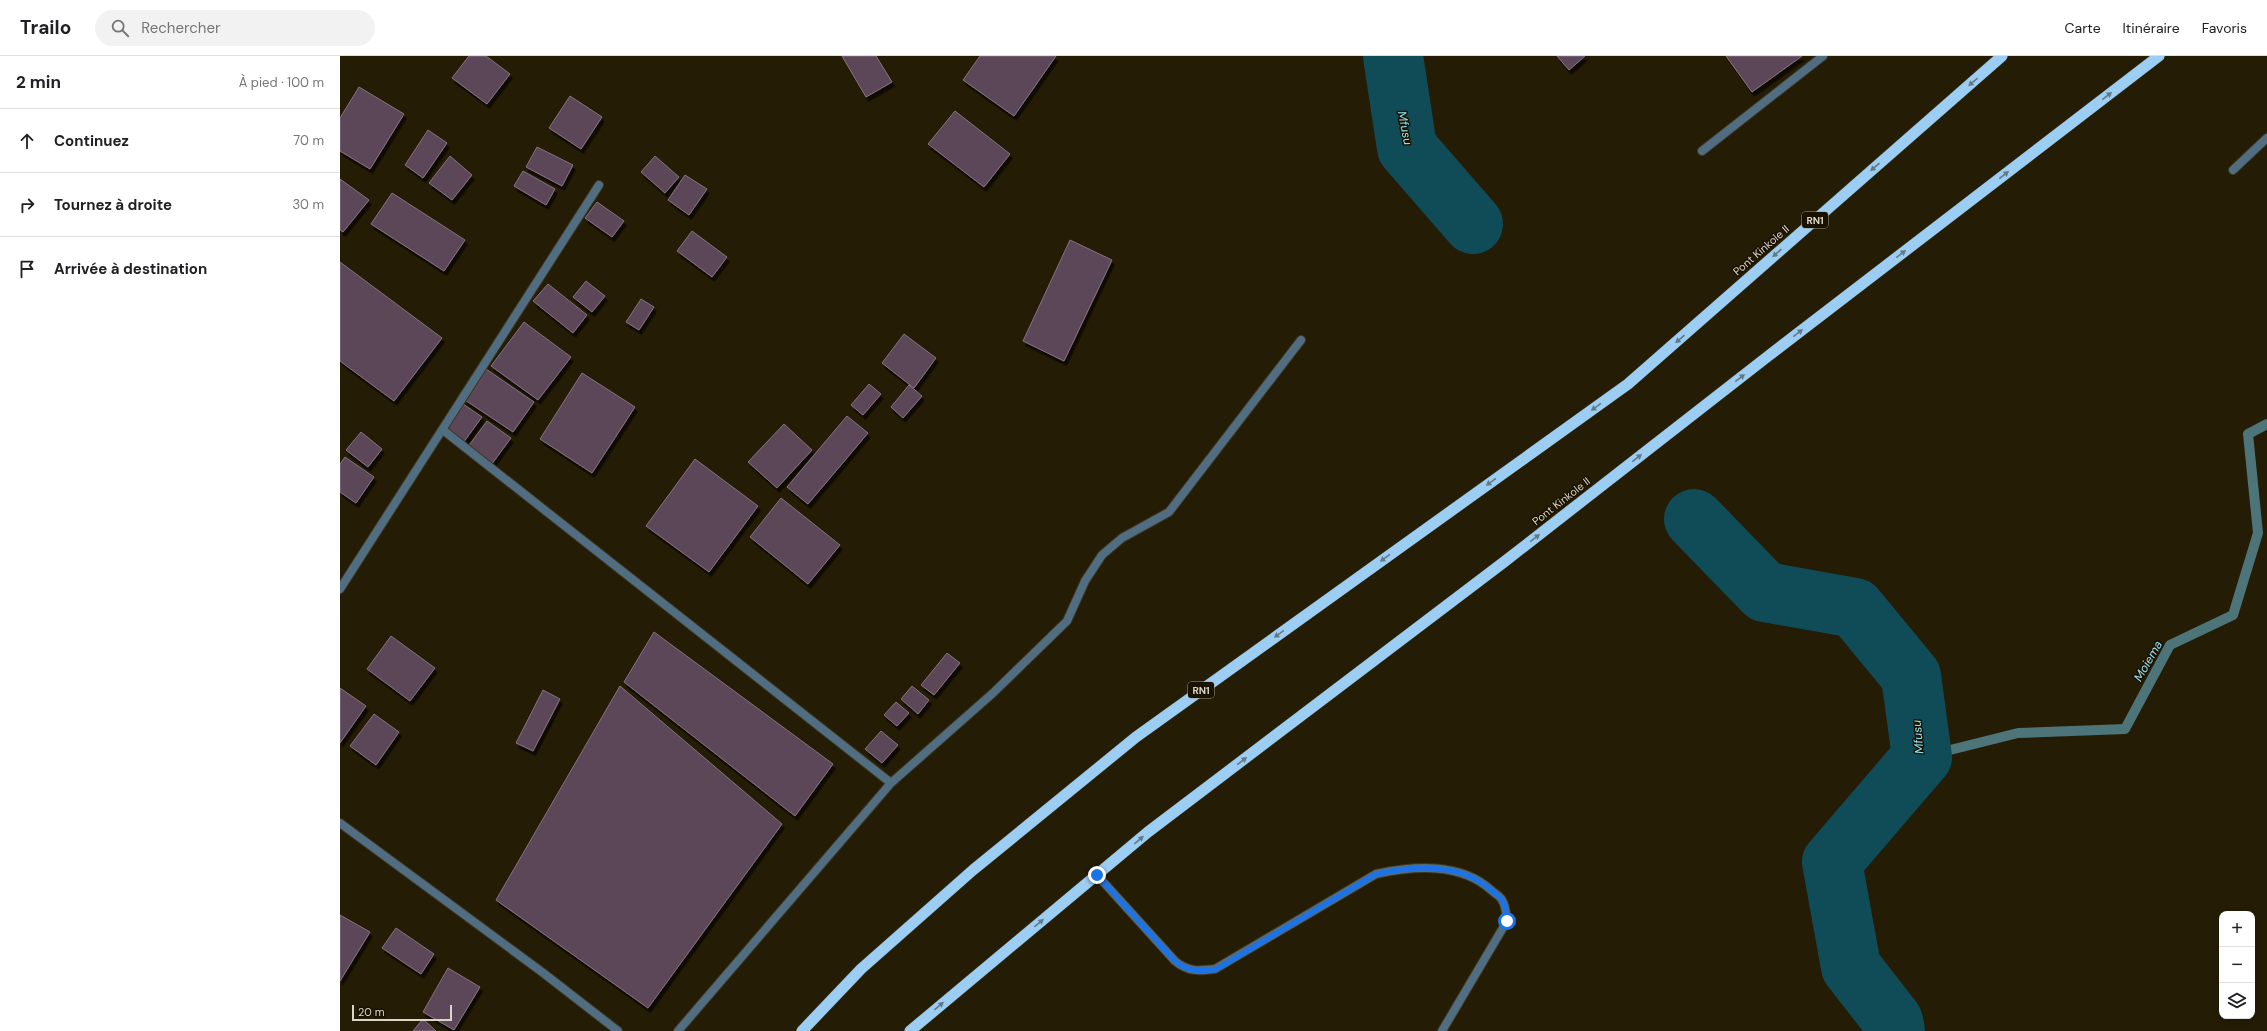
<!DOCTYPE html>
<html lang="fr">
<meta charset="utf-8">
<style>
:root{--surface:#fff;--page:#f2f2f2;--text:#202124;--muted:#757577;--line:#e0e0e0}
body{margin:0;font-family:"DM Sans",sans-serif;background:var(--page);color:var(--text)}
.controls{position:absolute;right:12px;bottom:12px;display:grid;overflow:hidden;border-radius:8px;box-shadow:0 2px 6px #0003}
.controls button{width:36px;height:36px;display:grid;place-items:center;padding:0;border:0;border-bottom:1px solid var(--line);background:var(--surface);color:var(--text);font:20px sans-serif}
.scale{position:absolute;left:12px;bottom:10px;width:100px;box-sizing:border-box;padding-left:4px;border:2px solid #dad5c7;border-top:0;font-size:11px;line-height:14px;white-space:nowrap;color:#dad5c7;-webkit-text-stroke:3px #1a1200;paint-order:stroke}
.stop{position:absolute;width:12px;height:12px;margin:-9px;border:3px solid #1a73e8;border-radius:50%;background:#fff}
.stop.end{background:#1a73e8;border-color:#fff;box-shadow:0 1px 4px #0008}
.list{margin:0;padding:0;list-style:none}
h2{display:flex;justify-content:space-between;align-items:center;height:52px;margin:0;padding:0 16px;font-size:17px}
h2 small{font-size:13px;font-weight:400;color:var(--muted)}
.list li{display:grid;grid-template-columns:26px 1fr auto;gap:12px;align-items:center;box-sizing:border-box;height:64px;padding:0 16px;border-top:1px solid var(--line)}
.list b{display:block;font-size:15px;white-space:nowrap}
.list em{font-size:13px;font-style:normal;color:var(--muted)}
.icon{flex:none;width:22px;height:22px;fill:none;stroke:currentColor;stroke-width:2;stroke-linecap:round;stroke-linejoin:round}
.map{position:relative;flex:none;width:1927px;height:975px;overflow:hidden}
header{display:flex;align-items:center;gap:24px;box-sizing:border-box;height:56px;padding:0 20px;background:var(--surface);border-bottom:1px solid var(--line)}
header strong{font-size:19px}
nav{display:flex;gap:22px;margin-inline-start:auto;font-size:14px}
.search{width:280px;height:36px;background:var(--page);display:flex;align-items:center;gap:10px;box-sizing:border-box;padding:0 14px;border-radius:22px;color:var(--muted);font-size:15px}
main{display:flex}
aside{flex:1;background:var(--surface)}
.map>svg:first-child{display:block}
.lines{fill:none;stroke-linecap:round;stroke-linejoin:round}
.stream{stroke:#4d7579;stroke-width:10}
.river{stroke:#104c58;stroke-width:60}
.building{fill:#5b4759;stroke:#877184;filter:url(#shadow)}
.minor-casing{stroke:#3d3620;stroke-width:10}
.trunk-casing{stroke:#3d3620;stroke-width:12}
.minor{stroke:#516d81;stroke-width:8}
.trunk{stroke:#9ccdf3;stroke-width:11}
.oneway{fill:#627986}
.route{stroke:#1a73e8;stroke-width:5}
.labels{text-anchor:middle;dominant-baseline:central;stroke-width:3;stroke-linejoin:round;paint-order:stroke}
.shield{fill:#1a1200;stroke:#a09a8b;stroke-width:1}
.shield-label{font-size:10px;font-weight:bold;fill:#dad5c7}
.street-label{font-size:11px;fill:#dad5c7;stroke:#1a1200}
.water-label{font-size:12px;font-style:italic;fill:#97e3f5;stroke:#1a1200}
</style>
<header>
<strong>Trailo</strong>
<div class="search"><svg class="icon" aria-label="search" viewBox="0 0 24 24"><circle cx="10" cy="10" r="6"/><path d="M15 15l6 6"/></svg>Rechercher</div>
<nav><a>Carte</a><a>Itinéraire</a><a>Favoris</a></nav>
</header>
<main>
<aside>
<h2>2 min<small>À pied · 100 m</small></h2>
<ul class="list">
<li><svg class="icon" aria-label="ahead" viewBox="0 0 24 24"><path d="M12 20V5M6 11l6-6 6 6"/></svg><div><b>Continuez</b></div><em>70 m</em></li>
<li><svg class="icon" aria-label="right" viewBox="0 0 24 24"><path d="M7 20v-9h11M14 6l5 5-5 5"/></svg><div><b>Tournez à droite</b></div><em>30 m</em></li>
<li><svg class="icon" aria-label="arrive" viewBox="0 0 24 24"><path d="M6 21V4h12l-3 4 3 4H6"/></svg><div><b>Arrivée à destination</b></div></li>
</ul>
</aside>
<div class="map">
<svg width="1927" height="975" viewBox="0 0 1927 975">
<defs>
<filter id="shadow"><feDropShadow dx="2.5" dy="4.5" stdDeviation="0" flood-color="#0009"/></filter>
</defs>
<rect width="100%" height="100%" fill="#241c05"/>
<g class="lines">
<path class="stream" d="M1582,701l96,-24 107,-4 45,-84 63,-30 25,-82 -10,-99 19,-10"/>
<path class="river" d="M1053,0l14,92 66,76
M1354,463l71,73 90,16 56,68 11,81 -90,105 19,105 42,54 2,10"/>
</g>
<path class="building" d="M129,0h17l24,18 -23,30 -35,-26z
M502,0h34l16,26 -26,15z
M640,0h76l-42,60 -51,-36z
M1217,0h28l-16,14z
M1386,0h76l-50,36z
M19,31l45,27 -34,55 -30,-18v-33z
M230,40l32,21 -21,32 -32,-21z
M615,55l55,43 -26,33 -56,-43z
M88,74l19,13 -24,35 -18,-13z
M197,91l36,18 -11,21 -36,-19z
M110,100l22,19 -20,25 -23,-17z
M315,100l24,21 -14,16 -24,-21z
M183,115l32,18 -9,16 -32,-19z
M345,119l22,14 -18,26 -21,-15z
M0,123l29,21 -26,32 -3,-2z
M52,137l73,47 -21,31 -73,-47z
M257,146l27,19 -12,16 -27,-19z
M352,175l35,26 -15,20 -35,-26z
M730,184l42,20 -48,101 -41,-20z
M0,206l102,76 -48,63 -54,-40z
M246,225l19,15 -13,16 -19,-15z
M208,228l39,31 -14,18 -40,-32z
M301,243l13,8 -15,23 -13,-8z
M184,266l47,35 -33,43 -47,-34z
M564,278l32,24 -22,30 -32,-25z
M146,313l48,33 -21,30 -48,-32z
M242,317l53,34 -43,66 -52,-34z
M529,328l12,10 -18,21 -12,-10z
M569,329l13,11 -19,22 -12,-11z
M123,348l19,13 -19,26 -19,-12z
M507,360l21,17 -60,71 -21,-17z
M147,365l24,17 -20,27 -24,-17z
M444,368l28,26 -35,38 -29,-26z
M21,376l21,17 -14,18 -22,-17z
M5,401l29,20 -18,26 -16,-11v-28z
M355,403l63,47 -49,66 -63,-46z
M441,442l59,47 -32,39 -58,-47z
M314,576l179,132 -38,52 -171,-134z
M51,580l44,32 -25,33 -43,-32z
M607,597l13,10 -26,32 -13,-10z
M280,630l162,138 -134,184 -152,-108z
M572,630l17,14 -11,14 -17,-15z
M0,632l26,18 -26,37z
M203,634l17,9 -27,52 -17,-8z
M556,646l13,11 -12,13 -13,-11z
M34,658l25,18 -23,33 -26,-19z
M541,675l17,14 -16,18 -17,-14z
M0,859l30,17 -30,49z
M56,872l38,26 -13,20 -39,-26z
M108,912l32,19 -26,43 -31,-18z
M83,963l13,12h-23z"/>
<g class="lines">
<g class="minor-casing">
<path id="minor" d="M1362,95l121,-95
M1893,114l34,-32
M103,374l448,353
M0,533l259,-404
M0,767l202,149 76,59
M757,819l78,86c13,11 24,10 40,8l161,-95c38,-8 84,-12 115,16 3,3 9,6 11,10 4,6 4,14 5,21l-65,110
M338,975l213,-248 102,-90 74,-72 18,-40 17,-26 20,-17 47,-26 132,-172"/>
</g>
<g class="trunk-casing">
<path id="trunk" d="M462,975l59,-62 112,-99 163,-133 492,-353 374,-328
M570,975l238,-199 356,-270 263,-205 392,-301"/>
</g>
<use href="#minor" class="minor"/>
<use href="#trunk" class="trunk"/>
</g>
<defs><path id="oneway-solid" d="M-6-.8H1V-3.2L6.5 0L1 3.2V.8H-6Z"/></defs>
<g class="oneway">
<use href="#oneway-solid" transform="translate(1633 26) rotate(139)"/>
<use href="#oneway-solid" transform="translate(1767 40) rotate(-38)"/>
<use href="#oneway-solid" transform="translate(1535 111) rotate(139)"/>
<use href="#oneway-solid" transform="translate(1664 119) rotate(-38)"/>
<use href="#oneway-solid" transform="translate(1437 197) rotate(139)"/>
<use href="#oneway-solid" transform="translate(1561 198) rotate(-38)"/>
<use href="#oneway-solid" transform="translate(1458 277) rotate(-38)"/>
<use href="#oneway-solid" transform="translate(1340 283) rotate(139)"/>
<use href="#oneway-solid" transform="translate(1400 322) rotate(-38)"/>
<use href="#oneway-solid" transform="translate(1256 351) rotate(144)"/>
<use href="#oneway-solid" transform="translate(1297 402) rotate(-38)"/>
<use href="#oneway-solid" transform="translate(1151 426) rotate(144)"/>
<use href="#oneway-solid" transform="translate(1195 482) rotate(-38)"/>
<use href="#oneway-solid" transform="translate(1045 502) rotate(144)"/>
<use href="#oneway-solid" transform="translate(939 578) rotate(144)"/>
<use href="#oneway-solid" transform="translate(902 705) rotate(-37)"/>
<use href="#oneway-solid" transform="translate(799 784) rotate(-40)"/>
<use href="#oneway-solid" transform="translate(699 867) rotate(-40)"/>
<use href="#oneway-solid" transform="translate(599 950) rotate(-40)"/>
</g>
<g class="lines">
<path class="route" d="M757,819l78,86c13,11 24,10 40,9l161,-96c38,-8 84,-12 115,16 3,3 9,6 11,10 4,6 4,14 5,21"/>
</g>
<g class="labels">
<g class="shield">
<rect x="1462" y="156" width="26" height="16" rx="3"/>
<rect x="848" y="626" width="26" height="16" rx="3"/>
</g>
<g class="shield-label">
<text x="1475" y="164">RN1</text>
<text x="861" y="634">RN1</text>
</g>
<g class="street-label">
<text transform="translate(1421 194) rotate(-41)">Pont Kinkole II</text>
<text transform="translate(1221 445) rotate(-38)">Pont Kinkole II</text>
</g>
<g class="water-label">
<text transform="translate(1065 72) rotate(79)">Mfusu</text>
<text transform="translate(1808 605) rotate(-60)">Moiema</text>
<text transform="translate(1578 681) rotate(-95)">Mfusu</text>
</g>
</g>
</svg>
<div class="controls">
<button>+</button>
<button>−</button>
<button><svg class="icon" aria-label="layers" viewBox="0 0 24 24"><path d="M12 4l9 5-9 5-9-5zM3 14l9 5 9-5"/></svg></button>
</div>
<div class="scale">20 m</div>
<div class="stop" style="left:1167px;top:865px"></div>
<div class="stop end" style="left:757px;top:819px"></div>
</div>
</main>
